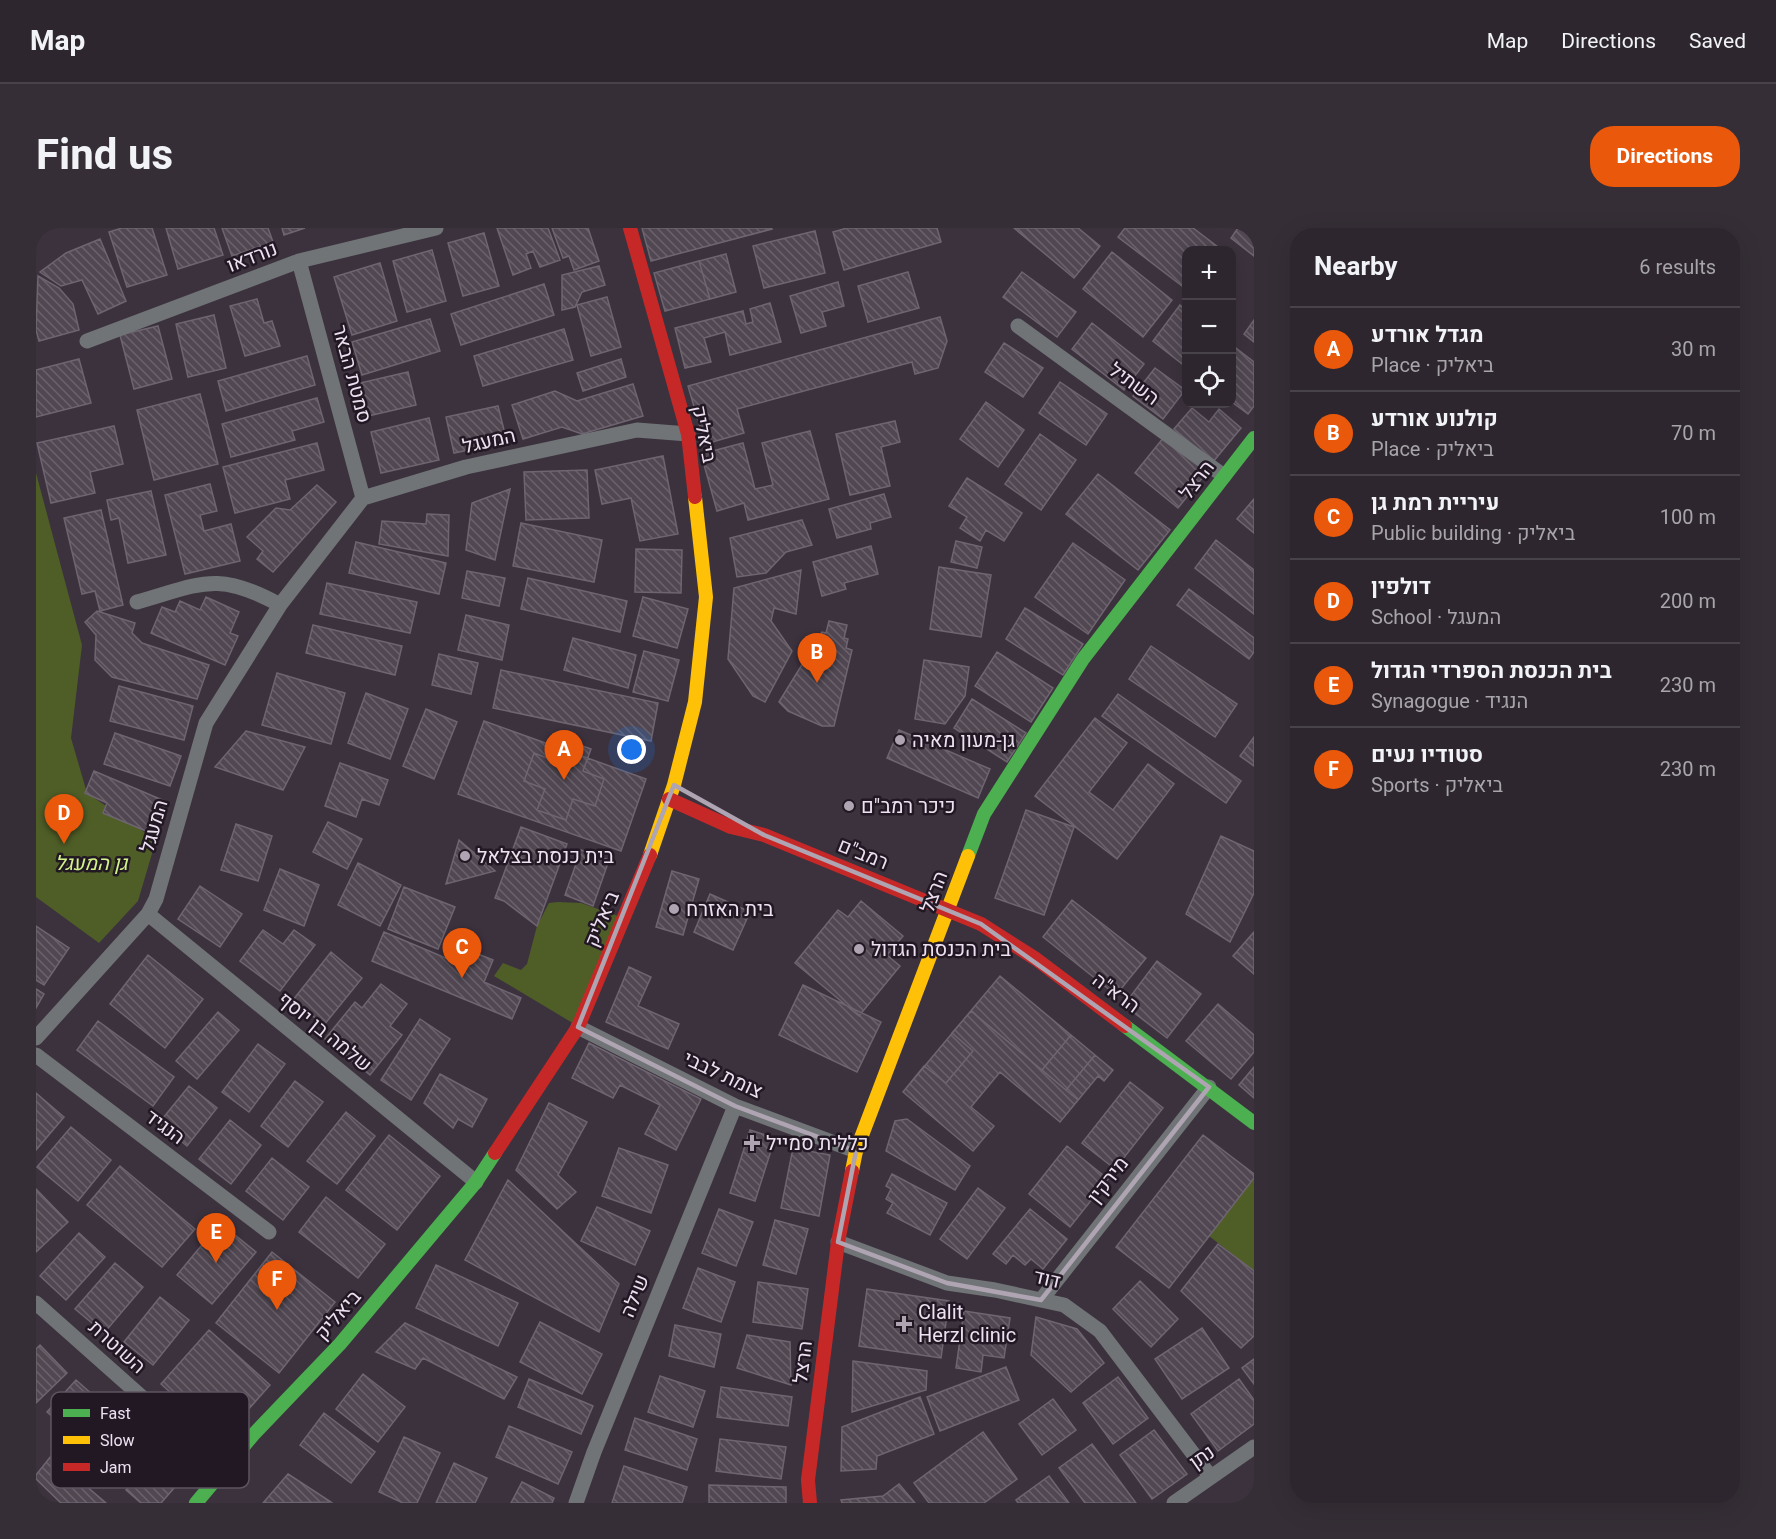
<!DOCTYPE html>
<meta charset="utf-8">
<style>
:root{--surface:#2d262e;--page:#352e36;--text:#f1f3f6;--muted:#a7a5aa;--line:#48434a;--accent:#ea580c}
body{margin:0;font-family:Georgia,Heebo,serif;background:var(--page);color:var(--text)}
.controls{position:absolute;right:18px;top:18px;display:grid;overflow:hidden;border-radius:12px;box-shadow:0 6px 24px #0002}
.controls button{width:54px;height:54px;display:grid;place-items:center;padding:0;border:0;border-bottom:2px solid var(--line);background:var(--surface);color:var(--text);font:30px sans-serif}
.you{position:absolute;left:596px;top:522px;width:21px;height:21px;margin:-15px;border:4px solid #fff;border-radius:50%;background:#1a73e8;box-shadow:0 0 0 9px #1a73e833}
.badge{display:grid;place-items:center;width:39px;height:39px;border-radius:50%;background:var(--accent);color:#fff;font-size:20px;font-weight:700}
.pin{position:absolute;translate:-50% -50px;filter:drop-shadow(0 2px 3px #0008)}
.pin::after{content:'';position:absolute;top:32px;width:21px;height:18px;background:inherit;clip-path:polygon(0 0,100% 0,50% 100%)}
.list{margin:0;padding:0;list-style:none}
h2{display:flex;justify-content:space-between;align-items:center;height:78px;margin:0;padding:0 24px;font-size:26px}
h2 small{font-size:20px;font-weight:400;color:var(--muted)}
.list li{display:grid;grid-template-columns:39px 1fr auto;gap:18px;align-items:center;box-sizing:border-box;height:84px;padding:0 24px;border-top:2px solid var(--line)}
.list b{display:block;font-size:22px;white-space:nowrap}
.list p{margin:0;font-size:20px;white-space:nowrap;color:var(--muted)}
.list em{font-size:20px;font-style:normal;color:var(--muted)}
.icon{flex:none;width:33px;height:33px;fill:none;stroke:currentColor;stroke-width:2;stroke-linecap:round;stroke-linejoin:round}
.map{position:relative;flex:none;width:1218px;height:1275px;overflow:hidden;border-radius:24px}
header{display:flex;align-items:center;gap:36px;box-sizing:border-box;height:84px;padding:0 30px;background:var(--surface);border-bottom:2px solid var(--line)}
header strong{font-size:28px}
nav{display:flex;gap:33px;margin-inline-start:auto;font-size:21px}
.intro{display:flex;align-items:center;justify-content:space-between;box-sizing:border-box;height:144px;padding:0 36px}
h1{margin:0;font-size:42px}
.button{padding:15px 27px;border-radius:24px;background:var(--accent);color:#fff;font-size:21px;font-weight:700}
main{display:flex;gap:36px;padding:0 36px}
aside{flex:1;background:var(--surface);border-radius:24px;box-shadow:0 6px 24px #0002}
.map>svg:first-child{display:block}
.green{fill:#4f5e27}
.building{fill:url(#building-back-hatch);stroke:#6e6570;stroke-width:1.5}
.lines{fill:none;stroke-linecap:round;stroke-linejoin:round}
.street{stroke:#707477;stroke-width:15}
.fast{stroke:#4caf50;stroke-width:14}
.slow{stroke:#ffc107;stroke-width:14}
.jam{stroke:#c62828;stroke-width:14}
.marked{fill:none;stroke:#afa4b2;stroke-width:4.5;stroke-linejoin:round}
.poi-dot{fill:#afa4b2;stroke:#211823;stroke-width:2}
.labels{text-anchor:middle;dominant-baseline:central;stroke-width:5;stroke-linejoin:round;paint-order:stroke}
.street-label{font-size:20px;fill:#ede1f1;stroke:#211823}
.poi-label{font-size:20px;fill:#ede1f1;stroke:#211823;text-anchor:start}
.park-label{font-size:20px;font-style:italic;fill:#d2f48a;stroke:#211823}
.key{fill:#211823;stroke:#5e5461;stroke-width:1.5}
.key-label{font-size:16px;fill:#ede1f1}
</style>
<header>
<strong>Map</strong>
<nav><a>Map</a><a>Directions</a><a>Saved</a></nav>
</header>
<div class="intro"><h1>Find us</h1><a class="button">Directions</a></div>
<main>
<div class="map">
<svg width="1218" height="1275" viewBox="0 0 1218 1275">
<defs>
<pattern id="building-back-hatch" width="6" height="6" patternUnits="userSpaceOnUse" patternTransform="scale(1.5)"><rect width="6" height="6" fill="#504752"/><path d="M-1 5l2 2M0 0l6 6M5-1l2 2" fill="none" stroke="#6a616b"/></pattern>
</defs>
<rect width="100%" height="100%" fill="#3c323e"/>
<path class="green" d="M0,245l46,172 -11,93 16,55 69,47 -18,61 -39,42 -63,-46z
M522,674l23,1 40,14 -45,108 -82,-49 9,-13 18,7 6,-6 10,-38 12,-23z
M1218,950v93l-45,-35z"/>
<path class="building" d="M86,0h30l15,47 -40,12 -18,-55z
M130,0h48l9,27 -45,14z
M186,0h46l5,14 -41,14z
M246,0h23l-21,7z
M461,0h51l12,32 -20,7 -7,-16 -7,3 5,14 -18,7z
M516,0h36l11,33 -25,9 -5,-14 -6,2z
M606,0h129l1,1 -121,32z
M811,0h90l4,14 -97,28 -11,-38z
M978,0h64l22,18 -26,32z
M1089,0h68l29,22h-36v39l-68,-52z
M1202,0h16v28l-23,-18z
M779,3l10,42 -61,15 -11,-42z
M448,5l15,53 -36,10 -15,-53z
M64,11l26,62 -28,13 -16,-34 -21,6 -21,-14 26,-19z
M396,22l14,51 -39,11 -14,-51z
M1076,24l60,48 -29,37 -60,-48z
M690,26l10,38 -26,7 -11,-38z
M663,33l11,38 -45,12 -11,-38z
M344,35l17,58 -45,14 -18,-58z
M563,38l6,19 -23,7 -7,15 -13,3v-35z
M872,44l11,36 -51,14 -10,-36z
M986,44l54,40 -19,25 -54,-40z
M2,48l21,12 14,16 6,26 -40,11 -3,-11z
M802,54l6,24 -22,6 4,14 -25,7 -11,-37z
M508,56l10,31 -93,30 -10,-31z
M571,69l14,50 -30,9 -14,-51z
M221,71l7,24 8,-2 8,25 -35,10 -15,-50z
M734,75l11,39 -51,13 -5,-23 -21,6 7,24 -26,6 -10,-40 68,-17 3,13 7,-2 -3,-13z
M1144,77l6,6v56l-33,-26z
M178,87l12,53 -38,9 -12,-53z
M904,89l7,24 -9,27 -23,6 -3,-12 -175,47 7,24 -39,11 -17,-58z
M394,91l10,32 -78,24 -10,-33z
M1218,92v22l-10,-8z
M1056,95l52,41 -20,26 -52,-41z
M122,98l14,53 -38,10 -14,-54z
M528,101l9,31 -90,26 -9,-30z
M968,115l39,25 -20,29 -38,-25z
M1196,117l22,17v44l-6,8 -16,-12z
M271,128l8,29 -89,26 -8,-30z
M43,131l12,44 -55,14v-47z
M585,131l5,18 -43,14 -6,-18z
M1119,140l30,22 -22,29 -30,-23z
M372,144l8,33 -48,11 -8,-33z
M1024,154l47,32 -21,31 -47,-32z
M597,156l10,32 -61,18 -20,-7 -39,12 -11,-34 43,-14 22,10z
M164,166l18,70 -64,16 -17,-70z
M281,170l7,24 -32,9 3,9 -64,17 -9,-33z
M950,174l38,28 -26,37 -38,-28z
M462,178l9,36 -53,11 -8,-36z
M1156,180l17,14 10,-13 22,19 -28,34 -39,-33z
M393,190l10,42 -58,13 -10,-41z
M859,193l5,21 -19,5 9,39 -40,9 -14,-61z
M78,198l9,38 -33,8 5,21 -44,10 -14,-60z
M774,203l19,68 -81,21 -4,-17 -27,8 -16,-57 42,-11 12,46 18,-4 -11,-42z
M1004,206l36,26 -35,50 -36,-26z
M1128,209l43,35 -29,36 -43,-35z
M281,215l7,27 -39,10 5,19 -55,14 -12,-46z
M627,228l15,78 -38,7 -9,-43 -29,6 -7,-34z
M551,242l2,48 -63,2 -2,-48z
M1062,246l72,56 -32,40 -72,-56z
M931,250l55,35 -18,28 -18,-11 -6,11 -20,-13 7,-11 -18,-11z
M174,256l7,27 -17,4 4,16 27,-7 9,37 -55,13 -20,-79z
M281,257l19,17 -63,70 -16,-13 6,-8 -16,-14 29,-29 14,2z
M474,261l-15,71 -29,-10 6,-47z
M115,263l15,64 -38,8 -9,-45 -8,2 -4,-20z
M848,266l7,23 -21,6 1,6 -34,9 -8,-29z
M1218,271v34l-17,-14z
M65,282l22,95 -23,6 -5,-20 -13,3 -18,-76z
M391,286l22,1 -1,41 -69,-12 3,-23 44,3z
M766,292l10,25 -26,7 -20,21 -29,4 -7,-39z
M485,295l81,17 -8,42 -81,-16z
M1180,312l38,30v44l-59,-46z
M920,313l26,6 -5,21 -26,-6z
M320,314l90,21 -7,31 -90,-21z
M1037,315l52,37 -37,54 -53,-37z
M835,318l7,28 -34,9 2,6 -24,7 -9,-34z
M600,321l46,1 -1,43 -46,-1z
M903,339l52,8 -10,62 -51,-8z
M765,342l-5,44 -22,-6 -3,13 21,30 -27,51 -12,-6 -25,-37 6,-71z
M431,343l38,7 -6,28 -37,-8z
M492,350l99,23 -7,31 -99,-23z
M291,355l90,19 -7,31 -90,-19z
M1153,361l65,49v14l-5,7 -72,-54z
M170,369l33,15 -9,21 8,3 -13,29 -74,-32 11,-26 13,5 5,-11 20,9z
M607,369l45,12 -11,39 -44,-12z
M989,380l58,36 -20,31 -57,-36z
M61,383l38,12 -3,10 10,10 67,22 -12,34 -85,-22 -17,-17 1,-25 -11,-13z
M430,387l43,10 -7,35 -44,-10z
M793,393l18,4 -3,13 4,1 -2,9 6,2 -18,76h-12l-34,-15 -9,-9 43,-70 4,1z
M277,397l89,21 -7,29 -89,-22z
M537,410l63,17 -8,33 -64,-18z
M1115,418l86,58 -22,33 -86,-58z
M608,423l35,9 -11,41 -35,-9z
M961,424l56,36 -22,34 -56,-36z
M403,426l39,9 -7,31 -39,-9z
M888,432l45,7 -4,29 -20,28 -30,-5z
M465,442l157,33 -7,38 -158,-33z
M241,445l68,20 -14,51 -69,-19z
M83,458l74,20 -9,34 -74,-19z
M330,465l42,16 -18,50 -42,-16z
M1082,466l123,87 -15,22 -124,-87z
M936,471l54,34 -19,29 -53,-34z
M390,481l31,13 -23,57 -31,-13z
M1059,490l32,25 -38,49 24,18 35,-46 26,20 -57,75 -82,-63z
M448,493l162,58 -25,72 -163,-57z
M863,502l91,39 -12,29 -91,-40z
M210,503l59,16 -22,43 -68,-23z
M79,505l66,23 -11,30 -66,-22z
M1218,509v29l-14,-10z
M526,511l29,10 -8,22 21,8 -9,27 -22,-7 -7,21 -29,-10 8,-21 -21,-8 10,-28 21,8z
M304,535l48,17 -9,25 -17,-6 -6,18 -31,-11z
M58,543l73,31 -14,32 -50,-21 4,-10 -22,-10z
M990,582l48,17 -30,88 -49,-17z
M292,594l34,17 -15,30 -34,-17z
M200,596l36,12 -14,45 -37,-11z
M485,599l46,17 -30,82 -33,-25 -9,-3z
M1185,608l33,15v42l-24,49 -44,-28z
M423,612l36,31 -49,13z
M545,622l28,10 -16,46 -28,-11z
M322,635l43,22 -21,41 -42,-21z
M244,641l39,16 -15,41 -40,-16z
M636,643l27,8 -16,56 -27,-8z
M164,658l42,28 -22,33 -42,-28z
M368,659l51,20 -17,42 -50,-20z
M674,666l40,18 -17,38 -39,-18z
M1036,672l74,58 -30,37 -73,-58z
M825,673l42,35 -16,19 13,11 -41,50 -64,-53 43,-53 10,7z
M0,698l33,22 -25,37 -8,-5z
M227,702l20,14 11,-14 21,15 -35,46 -40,-30z
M348,704l83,35 6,-15 20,8 -9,22 37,16 -9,21 -140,-58z
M1218,704v42l-21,-18z
M295,724l31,26 -38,47 -31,-25z
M112,727l55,44 -38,49 -55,-44z
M1121,733l44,33 -34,44 -43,-33z
M593,739l22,10 -13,29 41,18 -11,25 -62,-27z
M964,748l113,94 -9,11 -6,-5 -38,46 -60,-50 -29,35 23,19 -21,25 -70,-59z
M345,756l26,20 -17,22 12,9 -32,40 -45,-36 30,-37 7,6z
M767,757l78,37 -24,50 -78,-37z
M0,761l8,5 -8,14z
M1182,776l36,31v17l-23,27 -45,-38z
M935,783l107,89 -18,22 -60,-50 -29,35 23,19 -21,25 -70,-59 21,-26 22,17 27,-32 -21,-18z
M182,784l21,18 -42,49 -21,-18z
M384,791l30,20 -39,61 -30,-20z
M62,793l76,56 -21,29 -76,-56z
M1035,807l24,20 -29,35 -24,-20z
M553,815l112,56 -25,51 -31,-16 15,-29 -40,-20 -7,13 -41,-20z
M222,816l27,20 -36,48 -27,-20z
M1218,839v31l-15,-13z
M404,846l47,25 -15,28 -14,-8 -5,9 -29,-25z
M259,853l28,21 -35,45 -27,-21z
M1094,854l33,26 -48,61 -33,-26z
M153,858l28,22 -30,38 -28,-23z
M0,865l28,24 -28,33z
M513,875l38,19 -29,53 18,17 -19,17 -41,-39z
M310,884l29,24 -38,48 -30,-23z
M871,891l63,47 -15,24 -69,-39 9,-30z
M194,892l31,25 -30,39 -32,-25z
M35,899l40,33 -33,41 -41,-34z
M714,902l25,8 -20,63 -25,-8z
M353,907l51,41 -43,54 -51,-40z
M1167,907l51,39v4l-85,110 -53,-41z
M1031,918l41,33 -38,48 -41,-33z
M583,920l49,17 -17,48 -49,-17z
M757,920l37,7 -11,61 -38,-8z
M236,930l37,29 -26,33 -37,-29z
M84,938l75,63 -33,38 -75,-62z
M856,946l55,29 -17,32 -43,-22 6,-10 -7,-4 5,-10 -5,-3z
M472,952l111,104 -20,48 -134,-72z
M942,960l27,20 -38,51 -27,-20z
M0,961l32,33 -32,30z
M290,969l59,47 -27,34 -59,-46z
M561,979l53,24 -15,34 -54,-24z
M683,981l34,13 -17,44 -34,-13z
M994,981l37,30 -24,30 -12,-10 -6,6 -12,-10 -7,9 -13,-10z
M739,992l33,9 -12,45 -33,-9z
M184,995l36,29 -44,52 -35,-29z
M43,1005l26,24 -39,43 -26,-24z
M1182,1016l36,27v65l-13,12 -60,-57z
M236,1024l63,50 -56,71 -63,-50z
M79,1035l28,24 -39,46 -29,-24z
M400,1037l82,38 -20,43 -82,-38z
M662,1040l37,14 -14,40 -38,-14z
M1104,1053l38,38 -27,28 -38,-38z
M722,1054l50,7 -6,40 -49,-7z
M831,1061l82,12 -8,57 -82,-12z
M124,1069l29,23 -36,45 -29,-23z
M928,1083l46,7 -6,40 -21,-3 -2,17 -25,-4z
M1000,1089l41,12 27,34 -33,29 -40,-37z
M504,1094l62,32 -20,40 -62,-32z
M369,1095l112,54 -13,22 -81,-41 -8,11 -39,-17z
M639,1097l46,9 -7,33 -45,-11z
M1166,1100l27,40 -47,31 -27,-40z
M173,1102l61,55 -48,54 -61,-55z
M711,1107l43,7 1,43 -54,-17z
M4,1117l27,28 -31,30v-54z
M1218,1131v25l-12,-16z
M817,1133l74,10 -1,19 -74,22z
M970,1139l13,33 -79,31 -13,-34z
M327,1146l42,33 -27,35 -42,-33z
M624,1148l45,15 -12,36 -45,-15z
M1082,1149l30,41 -35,26 -30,-41z
M493,1151l64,27 -12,28 -63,-27z
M1203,1151l15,21v24l-36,27 -27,-37z
M40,1152l25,22 -28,33 -26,-23z
M685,1159l71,10 -4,29 -71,-9z
M884,1169l14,37 -57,22 -1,13 -35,2 1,-44z
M1017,1171l23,31 -34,25 -23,-31z
M288,1185l51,39 -24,31 -51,-38z
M599,1190l62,21 -10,31 -62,-20z
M473,1198l63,26 -14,32 -62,-27z
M1118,1202l33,44 -35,25 -32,-44z
M947,1204l34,47 -33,24h-55l-15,-20z
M368,1209l36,16 -23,50h-14l-24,-11z
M684,1211l66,8 -5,32 -65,-8z
M1056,1216l44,59h-51l-26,-35z
M126,1221l26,23 -27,31h-20l-15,-13z
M15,1228l55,47h-45l-25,-24v-4z
M418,1235l33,15 -12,25h-39z
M588,1238l63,21 -5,16h-70z
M252,1246l43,28 -68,1z
M1013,1248l20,27h-51l-2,-3z
M486,1254l32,16 -2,5h-41z
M863,1256l16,19h-73l-1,-3 42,-4z
M673,1257l77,2v16h-77z"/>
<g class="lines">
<path class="street" d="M263,33l64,237
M982,98l206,150
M51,113l212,-80 137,-33
M101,374c64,-18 80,-32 143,3
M112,686l328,268
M542,799l157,79 121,45
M0,810l112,-124 8,-15 50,-176 74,-118 83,-107 103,-31 171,-37 51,4
M0,827l233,177
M802,1014l109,41 48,7 69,15 36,26 110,145
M1005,1072l168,-213
M0,1075l188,167
M540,1275l18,-51 141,-346
M1138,1275l80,-56"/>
<path class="fast" d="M932,628l16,-42 99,-155 171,-221
M1089,798l129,97
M160,1275l57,-68 87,-91 136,-162 19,-29"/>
<path class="slow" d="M614,627l24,-70 21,-83 11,-105 -11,-100
M816,943l4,-20 112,-295"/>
<path class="jam" d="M594,0l58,206 7,63
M633,571l62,28 33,8 217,89 55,35 89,67
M459,925l83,-126 72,-172
M774,1275l-2,-23 30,-238 14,-71"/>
</g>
<path class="marked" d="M638,557l90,50 217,89 228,163 -168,213 -94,-17 -109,-41 18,-91 -121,-45 -157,-79z"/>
<g class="poi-dot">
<circle cx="864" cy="512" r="6"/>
<circle cx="813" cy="578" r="6"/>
<circle cx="429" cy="628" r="6"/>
<circle cx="638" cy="681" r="6"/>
<circle cx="823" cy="721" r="6"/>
<path d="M713 906h6v6h6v6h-6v6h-6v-6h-6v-6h6z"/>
<path d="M865 1087h6v6h6v6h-6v6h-6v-6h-6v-6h6z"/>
</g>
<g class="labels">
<g class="street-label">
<text transform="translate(216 29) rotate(-21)">נורדאו</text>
<text transform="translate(316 146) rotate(75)">סמטת הבאר</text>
<text transform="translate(1098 156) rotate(36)">השתיל</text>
<text transform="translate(668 206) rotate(79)">ביאליק</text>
<text transform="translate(453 213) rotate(-13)">המעגל</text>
<text transform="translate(1161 252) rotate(-53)">הרצל</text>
<text transform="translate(118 598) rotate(-74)">המעגל</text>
<text transform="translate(827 626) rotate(22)">רמב"ם</text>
<text transform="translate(898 664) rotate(-69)">הרצל</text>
<text transform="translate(566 691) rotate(-67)">ביאליק</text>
<text transform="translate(1080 765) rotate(36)">הרא"ה</text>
<text transform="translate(289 804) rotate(39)">שלמה בן יוסף</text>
<text transform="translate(687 847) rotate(25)">צומת לבבי</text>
<text transform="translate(129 899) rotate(37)">הנגיד</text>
<text transform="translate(1072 952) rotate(-52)">מירקין</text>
<text transform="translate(1011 1051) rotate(13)">דוד</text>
<text transform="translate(599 1068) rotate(-68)">שילה</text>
<text transform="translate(302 1087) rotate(-49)">ביאליק</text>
<text transform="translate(81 1119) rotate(42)">השוטרת</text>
<text transform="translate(767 1134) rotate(-83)">הרצל</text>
<text transform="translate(1166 1229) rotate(-35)">נתן</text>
</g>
<g class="poi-label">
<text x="876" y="512">גן-מעון מאיה</text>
<text x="825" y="578">כיכר רמב"ם</text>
<text x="441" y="628">בית כנסת בצלאל</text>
<text x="650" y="681">בית האזרח</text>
<text x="835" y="721">בית הכנסת הגדול</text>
<text x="730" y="915">כללית סמייל</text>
<text x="882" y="1084">Clalit<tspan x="882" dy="23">Herzl clinic</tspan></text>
</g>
<g class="park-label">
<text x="55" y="635">גן המעגל</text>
</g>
</g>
<rect x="15" y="1164" width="198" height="96" rx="9" class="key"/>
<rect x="27" y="1181" width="27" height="8" fill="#4caf50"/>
<rect x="27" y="1208" width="27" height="8" fill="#ffc107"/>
<rect x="27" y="1235" width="27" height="8" fill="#c62828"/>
<g class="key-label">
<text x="64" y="1191">Fast</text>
<text x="64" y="1218">Slow</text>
<text x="64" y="1245">Jam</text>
</g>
</svg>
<div class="controls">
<button>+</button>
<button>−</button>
<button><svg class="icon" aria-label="locate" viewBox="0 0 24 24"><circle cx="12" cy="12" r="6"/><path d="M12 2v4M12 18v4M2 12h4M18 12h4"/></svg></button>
</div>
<div class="you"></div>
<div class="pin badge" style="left:528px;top:552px">A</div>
<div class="pin badge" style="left:781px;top:455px">B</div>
<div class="pin badge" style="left:426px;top:750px">C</div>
<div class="pin badge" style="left:28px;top:616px">D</div>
<div class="pin badge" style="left:180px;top:1035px">E</div>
<div class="pin badge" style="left:241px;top:1082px">F</div>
</div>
<aside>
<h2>Nearby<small>6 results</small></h2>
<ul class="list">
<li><span class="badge">A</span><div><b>מגדל אורדע</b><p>Place · ביאליק</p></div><em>30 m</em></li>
<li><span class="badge">B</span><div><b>קולנוע אורדע</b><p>Place · ביאליק</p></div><em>70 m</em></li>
<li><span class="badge">C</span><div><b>עיריית רמת גן</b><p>Public building · ביאליק</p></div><em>100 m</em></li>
<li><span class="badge">D</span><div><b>דולפין</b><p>School · המעגל</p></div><em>200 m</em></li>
<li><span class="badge">E</span><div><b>בית הכנסת הספרדי הגדול</b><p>Synagogue · הנגיד</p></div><em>230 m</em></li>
<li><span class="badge">F</span><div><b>סטודיו נעים</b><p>Sports · ביאליק</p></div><em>230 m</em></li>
</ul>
</aside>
</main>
